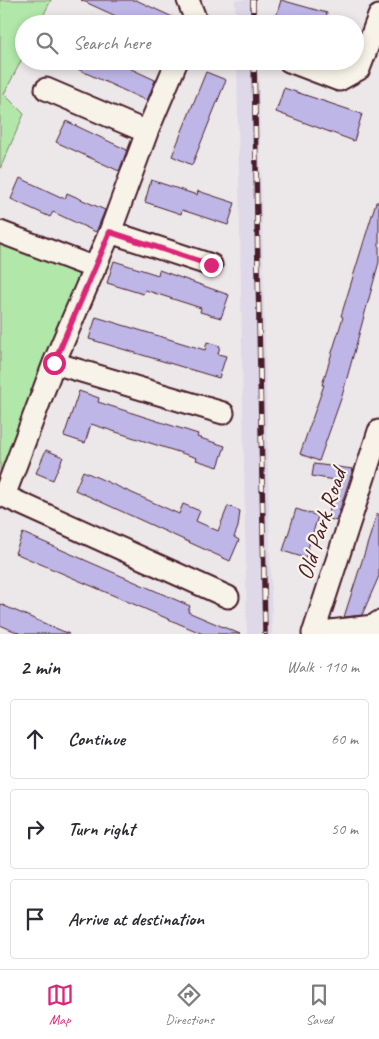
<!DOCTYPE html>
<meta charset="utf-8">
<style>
:root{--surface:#fff;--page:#f7f7f7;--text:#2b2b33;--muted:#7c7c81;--line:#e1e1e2;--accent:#db2777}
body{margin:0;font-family:Caveat,sans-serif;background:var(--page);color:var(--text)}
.stop{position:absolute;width:15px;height:15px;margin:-11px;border:4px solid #db2777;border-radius:50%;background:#fff}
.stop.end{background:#db2777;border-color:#fff;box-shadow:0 1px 5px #0008}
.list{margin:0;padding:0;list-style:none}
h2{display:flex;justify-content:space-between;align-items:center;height:65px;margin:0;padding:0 20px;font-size:21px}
h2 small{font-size:16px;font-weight:400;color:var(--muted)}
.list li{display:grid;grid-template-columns:32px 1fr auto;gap:15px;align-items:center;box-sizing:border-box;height:80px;margin:0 10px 10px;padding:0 10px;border:1px solid var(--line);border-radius:5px}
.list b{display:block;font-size:19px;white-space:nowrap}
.list em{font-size:16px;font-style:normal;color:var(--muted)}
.icon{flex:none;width:28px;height:28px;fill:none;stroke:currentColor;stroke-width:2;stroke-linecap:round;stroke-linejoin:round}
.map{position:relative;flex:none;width:379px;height:634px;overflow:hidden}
.search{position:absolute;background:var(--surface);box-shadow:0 2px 8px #0003;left:15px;right:15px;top:15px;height:55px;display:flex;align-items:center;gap:12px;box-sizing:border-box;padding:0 18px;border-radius:28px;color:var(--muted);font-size:19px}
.sheet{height:335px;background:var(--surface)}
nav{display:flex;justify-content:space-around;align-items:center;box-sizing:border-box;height:70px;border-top:1px solid var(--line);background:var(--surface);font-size:14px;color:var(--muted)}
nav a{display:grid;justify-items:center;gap:2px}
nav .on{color:var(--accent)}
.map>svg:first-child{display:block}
.built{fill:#ded8e8}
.green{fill:#b1e7a9;stroke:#7e836a}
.building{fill:#beb6e7;stroke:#4a1f2b}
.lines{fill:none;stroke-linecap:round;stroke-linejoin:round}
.minor-casing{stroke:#4a1f2b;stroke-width:25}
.minor{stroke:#f7f3e8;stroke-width:21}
.rail-casing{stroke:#4a1f2b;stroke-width:5.5}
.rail{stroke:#f7f3e8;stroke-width:4;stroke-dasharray:11;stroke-linecap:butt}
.route{stroke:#db2777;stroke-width:6}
.labels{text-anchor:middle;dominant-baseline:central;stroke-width:4.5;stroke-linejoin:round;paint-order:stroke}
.street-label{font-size:24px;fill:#4a1f2b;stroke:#f7f3e8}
</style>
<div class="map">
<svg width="379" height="634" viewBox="0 0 379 634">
<rect width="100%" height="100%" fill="#ece7e8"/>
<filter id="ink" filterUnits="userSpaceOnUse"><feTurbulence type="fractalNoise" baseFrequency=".02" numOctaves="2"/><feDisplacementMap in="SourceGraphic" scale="10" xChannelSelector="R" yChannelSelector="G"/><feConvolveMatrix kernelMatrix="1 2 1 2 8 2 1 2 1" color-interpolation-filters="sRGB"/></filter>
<g filter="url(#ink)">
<path class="built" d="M235,0h21l1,24h-21z
M237,61h21l14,573h-25z"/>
<path class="green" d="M0,0h51l-12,24h-15v31l-20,39 20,20 -24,55z
M0,244l85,28 -78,198 -7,3z"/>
<path class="building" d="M81,0h55l45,21v3h-48z
M281,0l46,13 -3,11h-39l-10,-3z
M60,61h54l41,19 -8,21z
M206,72l20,8 -34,85 -20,-9z
M284,88l78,26 -8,27 -78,-29z
M66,121l61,29 -8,21 -63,-29z
M20,178l45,21 2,-6 38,17 -9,22 -43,-20 -3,5 -39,-18z
M151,180l46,15 1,-4 37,12 -7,22 -46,-15 -1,4 -36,-12z
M376,202h3v60l-37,134 -23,65 -19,-7 24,-69h-2l21,-68 -2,-1z
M114,261l44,14 1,-5 70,25 -8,23 -21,-6 1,-4 -56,-18 -2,4 -36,-11z
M96,317l109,33 2,-8 13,4 -2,8 8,2 -7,22 -130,-39z
M79,391l20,7 -1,4 100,32 -1,3 28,9 -7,21 -22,-7 1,-2 -106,-34 -6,19 -21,-7z
M46,450l17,7 -10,23 -17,-7z
M314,464l39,5 -17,52 -9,-3 12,-37 -27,-5z
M83,471l96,43 4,-10 17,7 -4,10 22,10 10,-25 12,5 -2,16 -4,10 5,3 -9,21 -155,-71z
M296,509l22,7 -13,42 -22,-7z
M377,514h2v62l-17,39 -18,2z
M23,533l167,73 -2,6 52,22h-37l-188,-81z
M0,604l16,7 53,23h-48l-21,-9z"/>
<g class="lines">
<g class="minor-casing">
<path id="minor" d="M188,0l7,18 -2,6
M177,61l-30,71 -37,100 -56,131 -50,133 224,101
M289,61l50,19 20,-11 20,-53
M46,89l101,43
M0,232l95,36
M110,232l101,33
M54,363l169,50
M313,633l61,-7 5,-4
M313,634l66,-203"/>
</g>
<use href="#minor" class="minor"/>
<g class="rail-casing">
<path id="rail" d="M253,0v24
M254,61l11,573"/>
</g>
<use href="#rail" class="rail"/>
</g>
</g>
<g class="lines" filter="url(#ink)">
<path class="route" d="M54,363l56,-131 101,33"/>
</g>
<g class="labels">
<g class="street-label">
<text transform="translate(321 524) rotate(-72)">Old Park Road</text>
</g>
</g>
</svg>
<div class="stop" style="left:54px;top:363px"></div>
<div class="stop end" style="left:211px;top:265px"></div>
<div class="search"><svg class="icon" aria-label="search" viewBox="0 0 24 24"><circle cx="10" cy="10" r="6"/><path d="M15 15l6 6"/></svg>Search here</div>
</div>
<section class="sheet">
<h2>2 min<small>Walk · 110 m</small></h2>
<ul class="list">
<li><svg class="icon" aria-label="ahead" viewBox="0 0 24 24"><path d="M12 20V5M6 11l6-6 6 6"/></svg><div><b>Continue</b></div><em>60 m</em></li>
<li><svg class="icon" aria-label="right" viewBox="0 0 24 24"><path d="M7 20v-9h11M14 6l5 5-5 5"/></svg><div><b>Turn right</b></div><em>50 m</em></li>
<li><svg class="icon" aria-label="arrive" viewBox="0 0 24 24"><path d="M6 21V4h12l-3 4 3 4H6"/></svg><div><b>Arrive at destination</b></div></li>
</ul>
</section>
<nav>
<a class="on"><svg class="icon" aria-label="map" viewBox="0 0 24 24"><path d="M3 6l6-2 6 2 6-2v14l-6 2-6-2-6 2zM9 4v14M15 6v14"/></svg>Map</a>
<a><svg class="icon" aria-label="directions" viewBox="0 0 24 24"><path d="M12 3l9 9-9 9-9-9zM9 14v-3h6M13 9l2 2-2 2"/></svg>Directions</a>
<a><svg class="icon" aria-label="saved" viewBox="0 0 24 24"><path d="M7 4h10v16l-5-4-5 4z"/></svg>Saved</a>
</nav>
